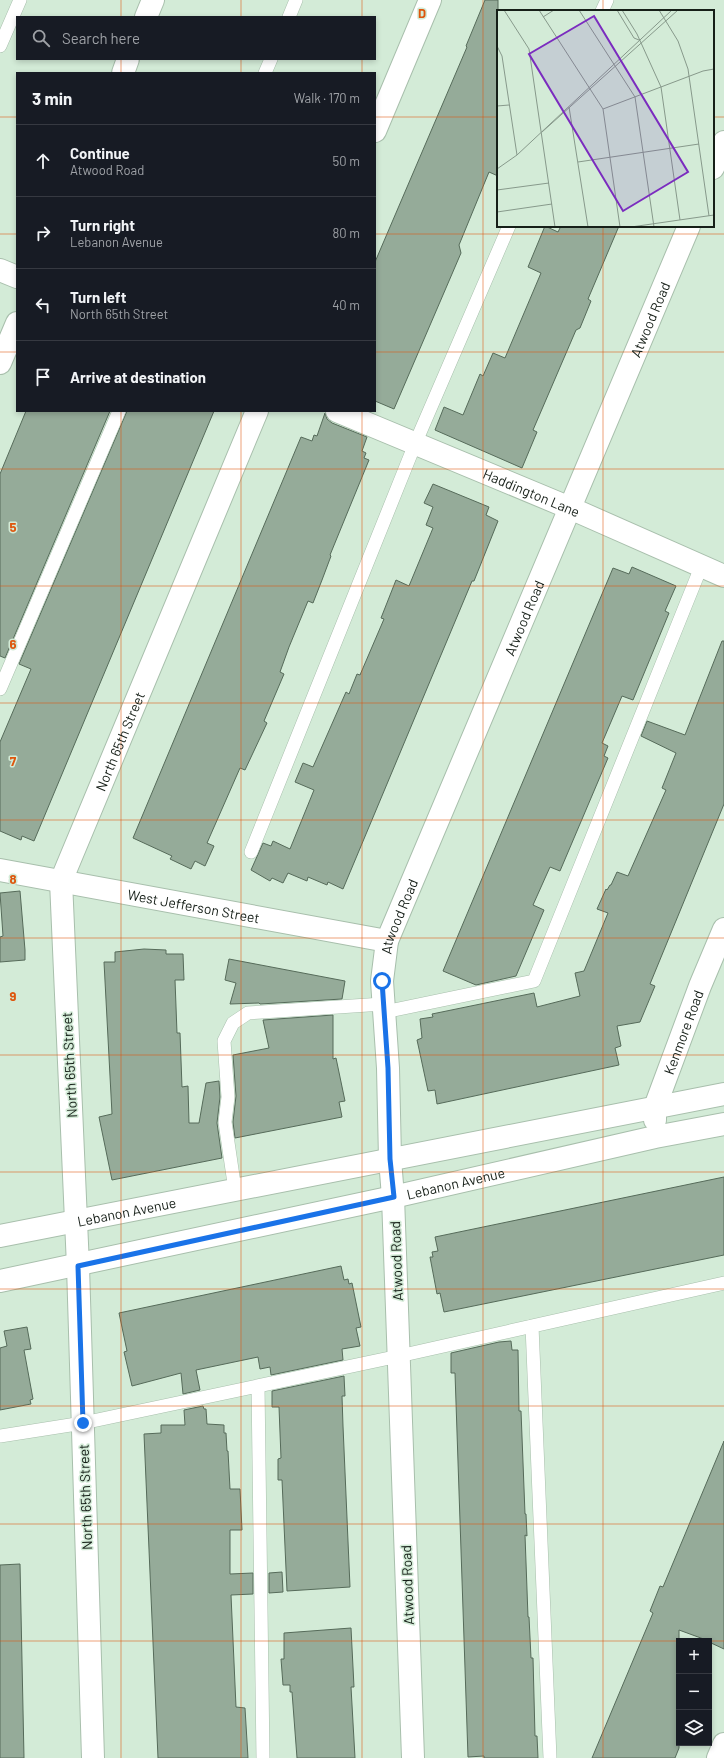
<!DOCTYPE html>
<meta charset="utf-8">
<style>
:root{--surface:#171b24;--page:#20242c;--text:#f1f3f6;--muted:#9ea1a6;--line:#363941}
body{margin:0;font-family:Barlow,sans-serif;background:var(--page);color:var(--text)}
.controls{position:absolute;right:12px;bottom:12px;display:grid;overflow:hidden;border-radius:0px;box-shadow:0 2px 6px #0003}
.controls button{width:36px;height:36px;display:grid;place-items:center;padding:0;border:0;border-bottom:1px solid var(--line);background:var(--surface);color:var(--text);font:20px sans-serif}
.stop{position:absolute;width:12px;height:12px;margin:-9px;border:3px solid #1a73e8;border-radius:50%;background:#fff}
.stop.end{background:#1a73e8;border-color:#fff;box-shadow:0 1px 4px #0008}
.list{margin:0;padding:0;list-style:none}
h2{display:flex;justify-content:space-between;align-items:center;height:52px;margin:0;padding:0 16px;font-size:17px}
h2 small{font-size:13px;font-weight:400;color:var(--muted)}
.list li{display:grid;grid-template-columns:26px 1fr auto;gap:12px;align-items:center;box-sizing:border-box;height:72px;padding:0 16px;border-top:1px solid var(--line)}
.list b{display:block;font-size:15px;white-space:nowrap}
.list p{margin:0;font-size:13px;white-space:nowrap;color:var(--muted)}
.list em{font-size:13px;font-style:normal;color:var(--muted)}
.icon{flex:none;width:22px;height:22px;fill:none;stroke:currentColor;stroke-width:2;stroke-linecap:round;stroke-linejoin:round}
.map{position:relative;flex:none;width:724px;height:1758px;overflow:hidden}
.search{position:absolute;background:var(--surface);box-shadow:0 2px 6px #0003;left:16px;top:16px;width:360px;height:44px;display:flex;align-items:center;gap:10px;box-sizing:border-box;padding:0 14px;border-radius:0px;color:var(--muted);font-size:15px}
.panel{position:absolute;background:var(--surface);box-shadow:0 2px 6px #0003;left:16px;top:72px;width:360px;height:340px;border-radius:0px}
.map>svg:first-child{display:block}
.building{fill:#95ab99;stroke:#566b5a}
.lines{fill:none;stroke-linecap:round;stroke-linejoin:round}
.lane-casing{stroke:#a8bfac;stroke-width:14}
.street-casing{stroke:#a8bfac;stroke-width:24}
.lane{stroke:#fff;stroke-width:13}
.street{stroke:#fff;stroke-width:22}
.route{stroke:#1a73e8;stroke-width:5}
.grid{fill:none;stroke:#de560d;stroke-width:1;stroke-opacity:0.55}
.labels{text-anchor:middle;dominant-baseline:central;stroke-width:3;stroke-linejoin:round;paint-order:stroke}
.street-label{font-size:14px;fill:#161f18;stroke:#d3ebd7}
.inset-road{fill:none;stroke:#87998b;stroke-width:1}
.view{fill:#7b2cbf;fill-opacity:0.15;stroke:#7b2cbf;stroke-width:2}
.inset-edge{fill:none;stroke:#161f18;stroke-width:2}
.grid-label{font-size:13px;text-anchor:middle;font-weight:bold;fill:#de560d;stroke:#d3ebd7;stroke-width:3;stroke-linejoin:round;paint-order:stroke}
</style>
<div class="map">
<svg width="724" height="1758" viewBox="0 0 724 1758">
<rect width="100%" height="100%" fill="#d3ebd7"/>
<path class="building" d="M485,0h13v176l-9,-4 -30,73 2,8 -67,156 -19,-8v-139l92,-215 -1,-1z
M545,226l13,6 3,-6h58l-31,73 3,2 -11,27 -4,2 -43,100 4,2 -15,36 -87,-38 9,-23 19,8 17,-41 3,2 10,-23 12,5 36,-85 -13,-6z
M26,411h84l-105,247 -5,-2v-182z
M127,411h87l-180,430 -12,-5 -1,4 -21,-9v-89l31,-73 -12,-5z
M325,413l2,6 5,4 35,14 -5,14 4,2 -2,5 5,2 -39,95 1,1 -9,24 -9,23 -5,-2 -19,46 -9,25 4,2 -20,47 3,2 -22,47 -5,-2 -33,75 7,3 -9,20 -10,-5 -4,8 -21,-10 2,-3 -39,-18 168,-401 11,4 2,-6 3,1z
M433,484l56,23 -3,8 12,6 -24,60h-2l-129,308 -15,-7 -1,3 -19,-8 -1,4 -19,-8 -5,10 -11,-5 -2,3 -19,-11 12,-27 8,3 2,-5 17,8 24,-59 -19,-8 8,-19 10,4 33,-75 3,2 8,-20 3,1 24,-56 -3,-1 15,-38 13,6 24,-58 -7,-3 7,-18 -9,-4z
M632,567l44,19 -11,25 4,2 -36,87 -11,-4 -20,47 6,3 -4,10 4,2 -48,113 -10,-4 -17,38 11,5 -28,66 -40,9 -33,-14 170,-403 16,6z
M722,641h2v163l-74,180 5,2 -15,36 -23,4 4,20 -6,2 4,17 -182,39 -2,-14 -7,1 -9,-42 -2,-9 5,-2 -2,-19 13,-2 -1,-3 102,-21 3,14 43,-11 -5,-23 9,-2 24,-58 -11,-4 9,-20 1,1 3,-5h1l6,-13 11,4 38,-86 -4,-2 14,-35 -35,-17 6,-15 38,14z
M20,891l5,59v10l-25,2v-25l3,-1 -3,-43z
M144,949l22,1v4h17l1,26h-9l2,53h3l2,54 6,-1 1,37h10l7,-40 13,-2 1,16 -3,26 5,35 -110,22 -13,-63 13,-3 -8,-152h11v-10z
M229,959l116,22 -3,18 -82,5 -1,-1 -29,1 6,-21 -11,-3z
M333,1015v44l3,-1 9,43 -6,1 3,15 -107,21 -2,-16 3,-26 -3,-41 36,-7 -6,-28z
M724,1177v78l-280,57 -4,-19 -3,1 -7,-37h3l-1,-5 6,-1 -3,-14z
M341,1266l3,14 4,-1 1,5 3,-1 9,44 -5,1 4,18 -18,3 1,11 -72,15 -1,-8 -10,2 -2,-12 -62,13 4,20 -17,4 -2,-21 -49,13 -8,-34 3,-1 -8,-38z
M27,1327l4,22 -7,1 9,49 -3,1 1,4 -31,6v-62l7,-2 -3,-15z
M511,1341l1,9h6l1,61h2l4,103h1l1,22 -2,-1 3,82h1l2,41h2l2,78h2l1,22h-54v-2l-16,1 -13,-384h-4v-20l48,-11z
M344,1376l1,20h-3l1,30 7,161 -63,4 -5,-111h-4v-21l3,-1 -2,-51h-7v-16z
M203,1406l1,3h2l1,15 17,1v8h2l1,18h1l2,38h10l2,41h-12v44l23,-1v21l-22,1 5,112 9,1 3,50h-90l-14,-324 17,-1v-8h24l-1,-15z
M724,1441v208l-15,-7v-1l-30,-11v118l-4,10h-83l61,-145 -3,-2 10,-25 3,1z
M20,1564l4,194h-24v-193z
M282,1572l1,20 -14,1v-20z
M351,1628l3,59h-3l4,71h-58l-5,-66h-2v-7h-7l-2,-26h3v-26z"/>
<g class="lines">
<g class="lane-casing">
<path id="lane" d="M602,11l5,-11
M289,17l7,-17
M0,46l20,-46
M265,73l6,-14
M0,689l119,-278
M251,852l164,-408 94,-218
M384,1012l150,-31 167,-414
M235,1190l-10,-68 3,-25 -4,-56 9,-18 15,-10 135,-9
M532,1326l18,432
M258,1386l5,372
M0,1436l83,-13 316,-67 325,-73"/>
</g>
<g class="street-casing">
<g id="street">
<path d="M146,17l7,-17"/>
<path d="M123,73l5,-14"/>
<path d="M375,131l55,-131"/>
<path d="M713,168l11,-26"/>
<path d="M0,270l17,7"/>
<path d="M0,363l17,-40"/>
<path id="s1" d="M337,411l233,97 154,68"/>
<path id="s2" d="M0,870l387,71"/>
<path id="s3" d="M655,1120v-13l45,-121 24,-57"/>
<path id="s4" d="M0,1236l724,-142"/>
<path id="s5" d="M0,1281l393,-84 262,-60 69,-13"/>
<path id="s6" d="M93,1758l-15,-492 -17,-385 196,-470"/>
<path id="s7" d="M413,1758l-20,-561 -3,-38 -2,-91 -6,-87 5,-40 302,-715"/>
<path d="M718,1758l6,-14"/>
</g>
</g>
<use href="#lane" class="lane"/>
<use href="#street" class="street"/>
</g>
<g class="lines">
<path class="route" d="M83,1423l-5,-157 316,-69 -4,-38 -2,-91 -6,-87"/>
</g>
<path class="grid" d="M121,0v17M241,0v17M362,0v17M483,0v1758M603,0v11M121,59v14M241,59v14M362,59v14M0,117h17M375,117h123M713,117h11M603,226v1532M0,234h17M375,234h349M0,352h17M375,352h349M121,411v1347M241,411v1347M362,411v1347M0,469h724M0,586h724M0,703h724M0,820h724M0,938h724M0,1055h724M0,1172h724M0,1289h724M0,1406h724M0,1524h724M0,1641h724"/>
<g class="labels">
<g class="street-label">
<text stroke="none"><textPath href="#s7" startOffset="1493">Atwood Road</textPath></text>
<text stroke="none"><textPath href="#s1" startOffset="211">Haddington Lane</textPath></text>
<text stroke="none"><textPath href="#s7" startOffset="1169">Atwood Road</textPath></text>
<text stroke="none"><textPath href="#s6" startOffset="1029">North 65th Street</textPath></text>
<text stroke="none"><textPath href="#s2" startOffset="197">West Jefferson Street</textPath></text>
<text stroke="none"><textPath href="#s7" startOffset="845">Atwood Road</textPath></text>
<text stroke="none"><textPath href="#s3" startOffset="93">Kenmore Road</textPath></text>
<text transform="translate(69 1065) rotate(-93)">North 65th Street</text>
<text stroke="none"><textPath href="#s5" startOffset="466">Lebanon Avenue</textPath></text>
<text stroke="none"><textPath href="#s4" startOffset="129">Lebanon Avenue</textPath></text>
<text transform="translate(396 1261) rotate(-92)">Atwood Road</text>
<text transform="translate(85 1497) rotate(-92)">North 65th Street</text>
<text transform="translate(407 1585) rotate(-92)">Atwood Road</text>
</g>
</g>
<g transform="translate(497 10)">
<rect width="217" height="217" fill="#d3ebd7"/>
<path class="inset-road" d="M7,0l25,39 26,178M42,0l64,99 17,118M82,0l56,87 19,130M120,0l17,28 5,2M125,0l15,24 24,53 19,133M162,0l19,31 10,28 21,147M46,7l11,-7M0,36l5,10 15,99M0,96l12,-1M72,97l19,120M106,99l100,-38 11,-2M45,122l136,-122M81,152l121,-18M0,159l20,-14 155,-145M0,180l52,-7M0,202l55,-8M134,217l83,-12"/>
<path class="view" d="M97,6l94,156 -65,39 -94,-157z"/>
<rect width="217" height="217" class="inset-edge"/>
</g>
<g class="grid-label">
<text x="422" y="18">D</text>
<text x="13" y="532">5</text>
<text x="13" y="649">6</text>
<text x="13" y="766">7</text>
<text x="13" y="884">8</text>
<text x="13" y="1001">9</text>
</g>
</svg>
<div class="controls">
<button>+</button>
<button>−</button>
<button><svg class="icon" aria-label="layers" viewBox="0 0 24 24"><path d="M12 4l9 5-9 5-9-5zM3 14l9 5 9-5"/></svg></button>
</div>
<div class="stop" style="left:382px;top:981px"></div>
<div class="stop end" style="left:83px;top:1423px"></div>
<div class="search"><svg class="icon" aria-label="search" viewBox="0 0 24 24"><circle cx="10" cy="10" r="6"/><path d="M15 15l6 6"/></svg>Search here</div>
<section class="panel">
<h2>3 min<small>Walk · 170 m</small></h2>
<ul class="list">
<li><svg class="icon" aria-label="ahead" viewBox="0 0 24 24"><path d="M12 20V5M6 11l6-6 6 6"/></svg><div><b>Continue</b><p>Atwood Road</p></div><em>50 m</em></li>
<li><svg class="icon" aria-label="right" viewBox="0 0 24 24"><path d="M7 20v-9h11M14 6l5 5-5 5"/></svg><div><b>Turn right</b><p>Lebanon Avenue</p></div><em>80 m</em></li>
<li><svg class="icon" aria-label="left" viewBox="0 0 24 24"><path d="M17 20v-9H6M10 6l-5 5 5 5"/></svg><div><b>Turn left</b><p>North 65th Street</p></div><em>40 m</em></li>
<li><svg class="icon" aria-label="arrive" viewBox="0 0 24 24"><path d="M6 21V4h12l-3 4 3 4H6"/></svg><div><b>Arrive at destination</b></div></li>
</ul>
</section>
</div>
